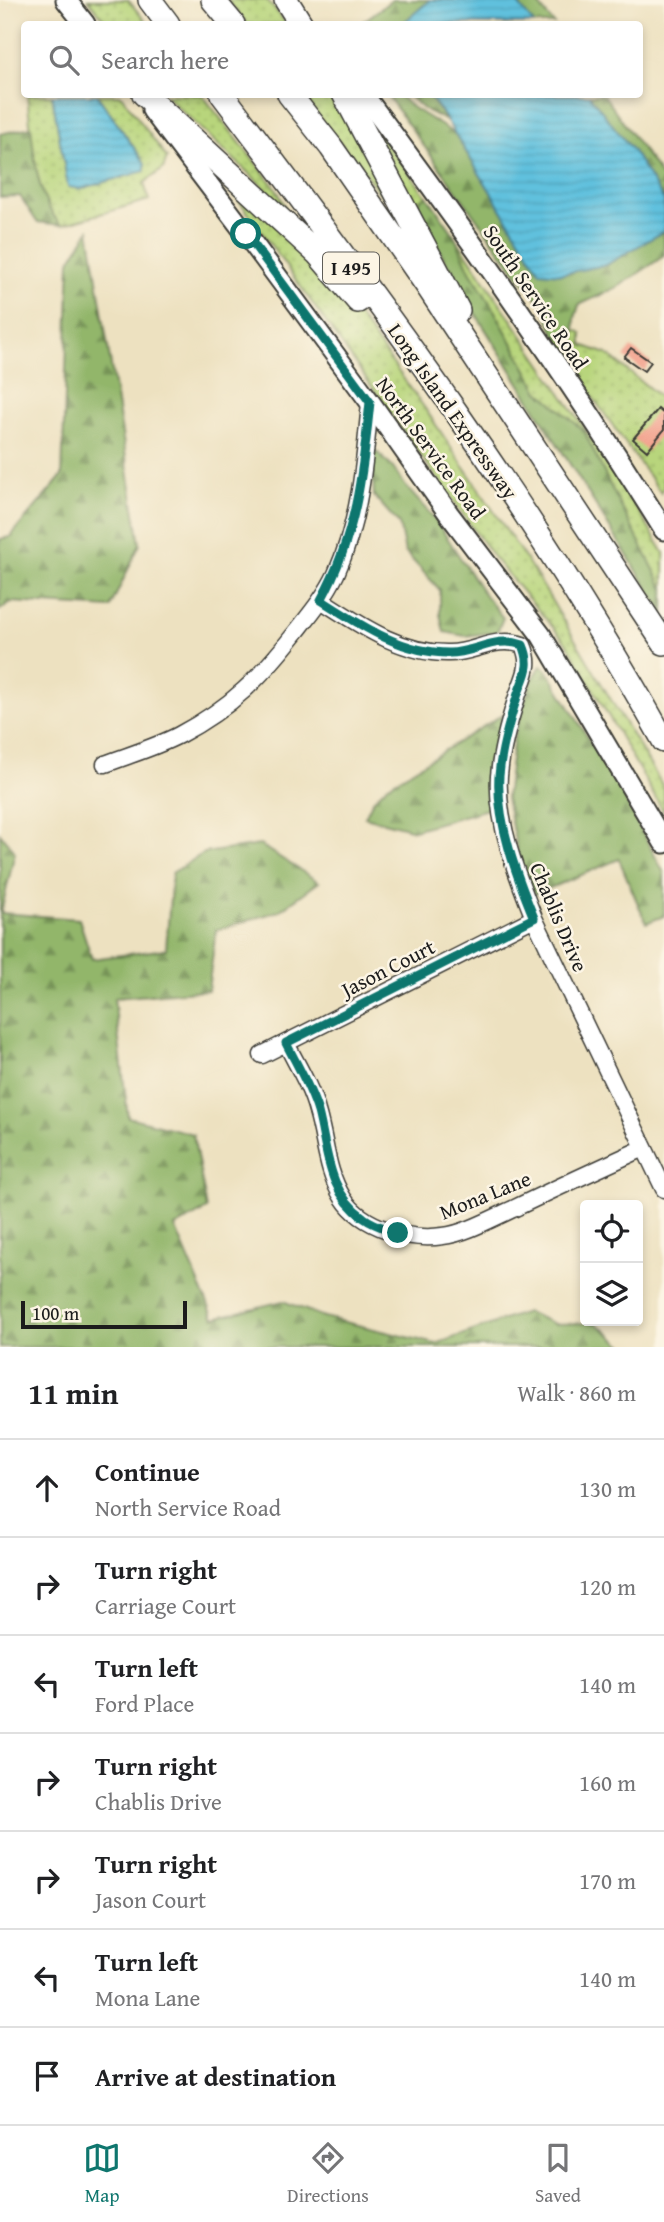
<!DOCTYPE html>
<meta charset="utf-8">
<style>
:root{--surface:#fff;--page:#f6f6f6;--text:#202124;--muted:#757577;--line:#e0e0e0;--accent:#0f766e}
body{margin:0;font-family:"Gentium Book Plus",serif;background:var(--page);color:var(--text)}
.controls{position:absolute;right:21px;bottom:21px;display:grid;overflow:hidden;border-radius:7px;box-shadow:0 4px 10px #0003}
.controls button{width:63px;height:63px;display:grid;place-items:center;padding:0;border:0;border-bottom:2px solid var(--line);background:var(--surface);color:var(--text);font:35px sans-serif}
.scale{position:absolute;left:21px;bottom:18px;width:166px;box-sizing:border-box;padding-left:7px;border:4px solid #1c1c1c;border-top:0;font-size:19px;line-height:24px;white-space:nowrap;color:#1c1c1c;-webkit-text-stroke:5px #fcf5e5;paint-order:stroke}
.stop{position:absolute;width:21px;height:21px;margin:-16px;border:5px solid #0f766e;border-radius:50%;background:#fff}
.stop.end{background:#0f766e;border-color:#fff;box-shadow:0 2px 7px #0008}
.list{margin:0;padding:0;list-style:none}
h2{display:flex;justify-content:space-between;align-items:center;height:91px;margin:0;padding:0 28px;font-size:30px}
h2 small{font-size:23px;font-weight:400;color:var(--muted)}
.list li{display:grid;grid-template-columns:46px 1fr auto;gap:21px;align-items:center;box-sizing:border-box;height:98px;padding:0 28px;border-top:2px solid var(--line)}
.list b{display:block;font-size:26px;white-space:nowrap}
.list p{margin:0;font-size:23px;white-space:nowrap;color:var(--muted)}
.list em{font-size:23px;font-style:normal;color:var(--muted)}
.icon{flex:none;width:38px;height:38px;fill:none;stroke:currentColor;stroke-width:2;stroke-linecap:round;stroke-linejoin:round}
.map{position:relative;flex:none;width:664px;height:1347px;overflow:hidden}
.search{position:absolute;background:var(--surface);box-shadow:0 4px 10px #0003;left:21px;right:21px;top:21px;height:77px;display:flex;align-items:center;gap:18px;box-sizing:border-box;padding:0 24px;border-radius:7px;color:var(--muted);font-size:26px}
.sheet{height:777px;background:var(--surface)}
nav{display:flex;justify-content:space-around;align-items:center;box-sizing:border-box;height:98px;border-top:2px solid var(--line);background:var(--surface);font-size:19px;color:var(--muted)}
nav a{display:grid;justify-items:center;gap:4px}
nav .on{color:var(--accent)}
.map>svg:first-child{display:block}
.grass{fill:url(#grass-dots);stroke:#6a784c;stroke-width:2}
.forest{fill:url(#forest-firs);stroke:#576944;stroke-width:2}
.water{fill:url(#water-rules);stroke:#3e6e7d;stroke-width:2}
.building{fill:#f29c87}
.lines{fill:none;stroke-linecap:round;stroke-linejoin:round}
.minor-casing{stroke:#3b3a35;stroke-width:19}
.major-casing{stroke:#3b3a35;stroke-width:23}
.highway-casing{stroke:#3b3a35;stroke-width:26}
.minor{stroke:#fff;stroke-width:16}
.major{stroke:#fff;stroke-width:19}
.highway{stroke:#fff;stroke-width:23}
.route{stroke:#0f766e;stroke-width:9}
.labels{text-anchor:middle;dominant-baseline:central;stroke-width:5;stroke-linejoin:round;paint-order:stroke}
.shield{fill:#fcf5e5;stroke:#5f5d58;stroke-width:2}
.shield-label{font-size:19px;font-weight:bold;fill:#1c1c1c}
.street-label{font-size:21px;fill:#1c1c1c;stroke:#fcf5e5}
</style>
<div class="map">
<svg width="664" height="1347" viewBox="0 0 664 1347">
<defs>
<pattern id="grass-dots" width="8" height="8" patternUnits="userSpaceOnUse" patternTransform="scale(1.75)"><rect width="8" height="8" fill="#b8d57b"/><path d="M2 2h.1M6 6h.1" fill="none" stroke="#9eb66a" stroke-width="1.8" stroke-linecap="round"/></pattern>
<pattern id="forest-firs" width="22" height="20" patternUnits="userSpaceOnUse" patternTransform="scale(1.75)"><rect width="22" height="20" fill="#92b66b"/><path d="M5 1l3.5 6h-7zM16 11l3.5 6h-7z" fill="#769357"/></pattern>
<pattern id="water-rules" width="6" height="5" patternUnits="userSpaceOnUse" patternTransform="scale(1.75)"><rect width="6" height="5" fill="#60c1de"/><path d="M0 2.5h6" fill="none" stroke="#53a5be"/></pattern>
</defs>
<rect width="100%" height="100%" fill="#fcf5e5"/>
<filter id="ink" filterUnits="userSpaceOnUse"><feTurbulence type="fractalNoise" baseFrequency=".0143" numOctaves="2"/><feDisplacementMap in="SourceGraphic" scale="14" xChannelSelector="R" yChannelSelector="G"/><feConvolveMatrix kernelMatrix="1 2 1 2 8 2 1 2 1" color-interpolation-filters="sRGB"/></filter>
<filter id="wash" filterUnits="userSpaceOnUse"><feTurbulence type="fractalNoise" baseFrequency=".00686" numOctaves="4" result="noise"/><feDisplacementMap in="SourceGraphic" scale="28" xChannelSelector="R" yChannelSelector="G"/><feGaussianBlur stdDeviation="1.57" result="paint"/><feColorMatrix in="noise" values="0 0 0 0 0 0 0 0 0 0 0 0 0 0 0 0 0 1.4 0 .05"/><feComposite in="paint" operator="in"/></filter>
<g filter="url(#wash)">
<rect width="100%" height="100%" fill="#ede1c0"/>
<path class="grass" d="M88,0h40l20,24h-40z
M227,0h40l20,24h-40z
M27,95h25l16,91 64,-42 -35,-49h24l46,63 -4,11 -19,14 5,17 -88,25c-29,-31 -29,-90 -34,-130z
M165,95h37l75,95 9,18z
M302,95h28l28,39 34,63 -6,3z
M357,101l88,121 93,137 77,114 49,80v61l-195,-311z
M211,161l121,118 94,131 109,163 129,215v25l-96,-168 -74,-87z
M574,329l8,4v12l25,9 57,46v87l-3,6 -77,-108 -29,-49 18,8z"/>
<path class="forest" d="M392,0h38l-28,24h-42z
M515,0h20l19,24h-20z
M387,95h11l15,13 42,26 85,138 66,-7 58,-34v25l-46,31 -39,18 -4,13 -1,26 -19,-8 -12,-31 -24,-28z
M407,95h21l19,26 -22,-11z
M589,95h15l60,85v20l-31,-49z
M31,127c4,33 6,73 30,98l-24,-3 -17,-26 -20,1v-63z
M427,196l26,37 17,38 23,37 45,82 46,41 27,56 53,102v25l-195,-311 -53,-95 4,-8z
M89,230l51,314 -30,64 -99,-6 -11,8v-71l10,-2 52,-61 8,-215z
M372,452l6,1 15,15 14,20 28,31 47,72 21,27 -6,14 -32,4 -21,-4 -4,-18v-24l-35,-38 -6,-28 -25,-28z
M541,666l6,4 75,124 42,79v43l-18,7 -27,-64 -83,35 -8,-5 -7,-20 -15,-71 8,-61 17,-55z
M502,715l-11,93 -77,22 -49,-13 8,-17 14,-14z
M0,833l15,19 -14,61 78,6 13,40 74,-10 6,-76 32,-20 56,-8 59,37 -40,29 -63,19 -8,60 -94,8 14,119 65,17 14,75 -32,18 39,91 69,-17 41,16 112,27 90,-32 29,12 41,-1 30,24h-626z"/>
<path class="water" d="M430,0h85l19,24h-132z
M52,95h45l48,68v8l-65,18 -12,-2z
M428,95h161l44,56 31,49v31l-58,34 -45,9 -21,-2 -99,-161z"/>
<g id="blocks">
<path class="building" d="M631,348l20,14 -7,9 -20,-14z
M658,409l6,5v16l-17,21 -14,-12z"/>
</g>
</g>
<g filter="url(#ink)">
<use href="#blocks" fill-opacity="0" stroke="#3b3a35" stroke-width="2"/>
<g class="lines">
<g class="minor-casing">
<path id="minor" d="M321,600c39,25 80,54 128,53 27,0 46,-18 74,-8 3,7 5,13 4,21 -1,10 -7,21 -10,31 -8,25 -16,52 -18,79 -3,46 18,100 35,142l130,271
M105,764c24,-9 51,-17 74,-29 53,-28 82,-58 118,-104 15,-19 29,-36 39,-57 24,-54 29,-114 34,-172
M286,1043c11,22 25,44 31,68 9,30 9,60 26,87 19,30 67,43 100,38 21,-2 50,-18 70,-27 43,-21 87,-41 131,-61
M262,1055l272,-137"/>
</g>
<g class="major-casing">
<path id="major" d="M66,0l19,24
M363,94c106,142 208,286 301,436
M152,110l94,124 124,168 79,112 92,121 123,208"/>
</g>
<g class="highway-casing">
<path id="highway" d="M150,0l18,24
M213,0l20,24
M286,0l15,24
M144,94l174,160 40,47
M222,94c158,208 315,419 442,647
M289,94l42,53 95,137 238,359
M344,94l114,216"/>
</g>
<use href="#minor" class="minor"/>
<use href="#major" class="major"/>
<use href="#highway" class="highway"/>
</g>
</g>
<g class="lines" filter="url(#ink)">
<path class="route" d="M246,234l124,168c-7,71 -14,135 -49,198 39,25 80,53 128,53 27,0 46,-18 74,-8 3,7 5,13 4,21 -1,10 -7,20 -10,31 -8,25 -16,52 -18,79 -3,45 18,101 35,142l-248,125c11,22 25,45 32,69 10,39 9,80 46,106 9,7 23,11 34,15"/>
</g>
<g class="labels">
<rect class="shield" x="323" y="252.5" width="56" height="31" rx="5"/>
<g class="shield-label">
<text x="351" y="268">I 495</text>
</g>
<g class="street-label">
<text transform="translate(536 297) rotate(56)">South Service Road</text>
<text transform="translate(453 411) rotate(55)">Long Island Expressway</text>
<text transform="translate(431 448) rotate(54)">North Service Road</text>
<text transform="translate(559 917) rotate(67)">Chablis Drive</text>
<text transform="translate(388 968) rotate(-27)">Jason Court</text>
<text transform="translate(485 1195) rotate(-22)">Mona Lane</text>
</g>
</g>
</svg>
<div class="controls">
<button><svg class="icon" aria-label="locate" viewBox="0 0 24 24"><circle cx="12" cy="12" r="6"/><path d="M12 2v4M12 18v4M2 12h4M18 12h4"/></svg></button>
<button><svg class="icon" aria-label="layers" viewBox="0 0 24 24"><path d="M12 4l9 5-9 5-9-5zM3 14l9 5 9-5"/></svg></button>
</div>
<div class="scale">100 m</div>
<div class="stop" style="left:246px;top:234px"></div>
<div class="stop end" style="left:398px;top:1233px"></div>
<div class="search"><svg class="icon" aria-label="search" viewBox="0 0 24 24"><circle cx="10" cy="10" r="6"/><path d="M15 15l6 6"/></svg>Search here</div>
</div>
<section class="sheet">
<h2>11 min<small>Walk · 860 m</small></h2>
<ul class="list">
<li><svg class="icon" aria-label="ahead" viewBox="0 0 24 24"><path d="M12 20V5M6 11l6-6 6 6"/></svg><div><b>Continue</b><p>North Service Road</p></div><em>130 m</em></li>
<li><svg class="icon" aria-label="right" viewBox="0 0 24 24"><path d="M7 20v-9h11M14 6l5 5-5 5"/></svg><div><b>Turn right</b><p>Carriage Court</p></div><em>120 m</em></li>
<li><svg class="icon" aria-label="left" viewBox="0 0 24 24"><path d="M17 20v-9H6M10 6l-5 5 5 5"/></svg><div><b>Turn left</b><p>Ford Place</p></div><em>140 m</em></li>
<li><svg class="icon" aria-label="right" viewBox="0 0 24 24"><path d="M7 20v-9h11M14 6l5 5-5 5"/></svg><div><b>Turn right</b><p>Chablis Drive</p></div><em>160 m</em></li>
<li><svg class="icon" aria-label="right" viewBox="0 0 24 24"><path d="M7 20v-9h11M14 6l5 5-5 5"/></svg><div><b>Turn right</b><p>Jason Court</p></div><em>170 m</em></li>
<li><svg class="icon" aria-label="left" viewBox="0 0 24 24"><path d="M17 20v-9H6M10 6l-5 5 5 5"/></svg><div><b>Turn left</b><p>Mona Lane</p></div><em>140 m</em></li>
<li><svg class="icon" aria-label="arrive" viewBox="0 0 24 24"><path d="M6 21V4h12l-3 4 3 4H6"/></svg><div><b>Arrive at destination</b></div></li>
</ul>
</section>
<nav>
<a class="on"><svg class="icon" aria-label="map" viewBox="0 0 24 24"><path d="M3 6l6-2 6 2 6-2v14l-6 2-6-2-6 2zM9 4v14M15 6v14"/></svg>Map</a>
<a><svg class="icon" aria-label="directions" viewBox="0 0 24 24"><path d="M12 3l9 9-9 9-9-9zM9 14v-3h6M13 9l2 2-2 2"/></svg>Directions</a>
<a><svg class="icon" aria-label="saved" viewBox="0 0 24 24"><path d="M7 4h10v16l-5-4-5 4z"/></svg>Saved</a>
</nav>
